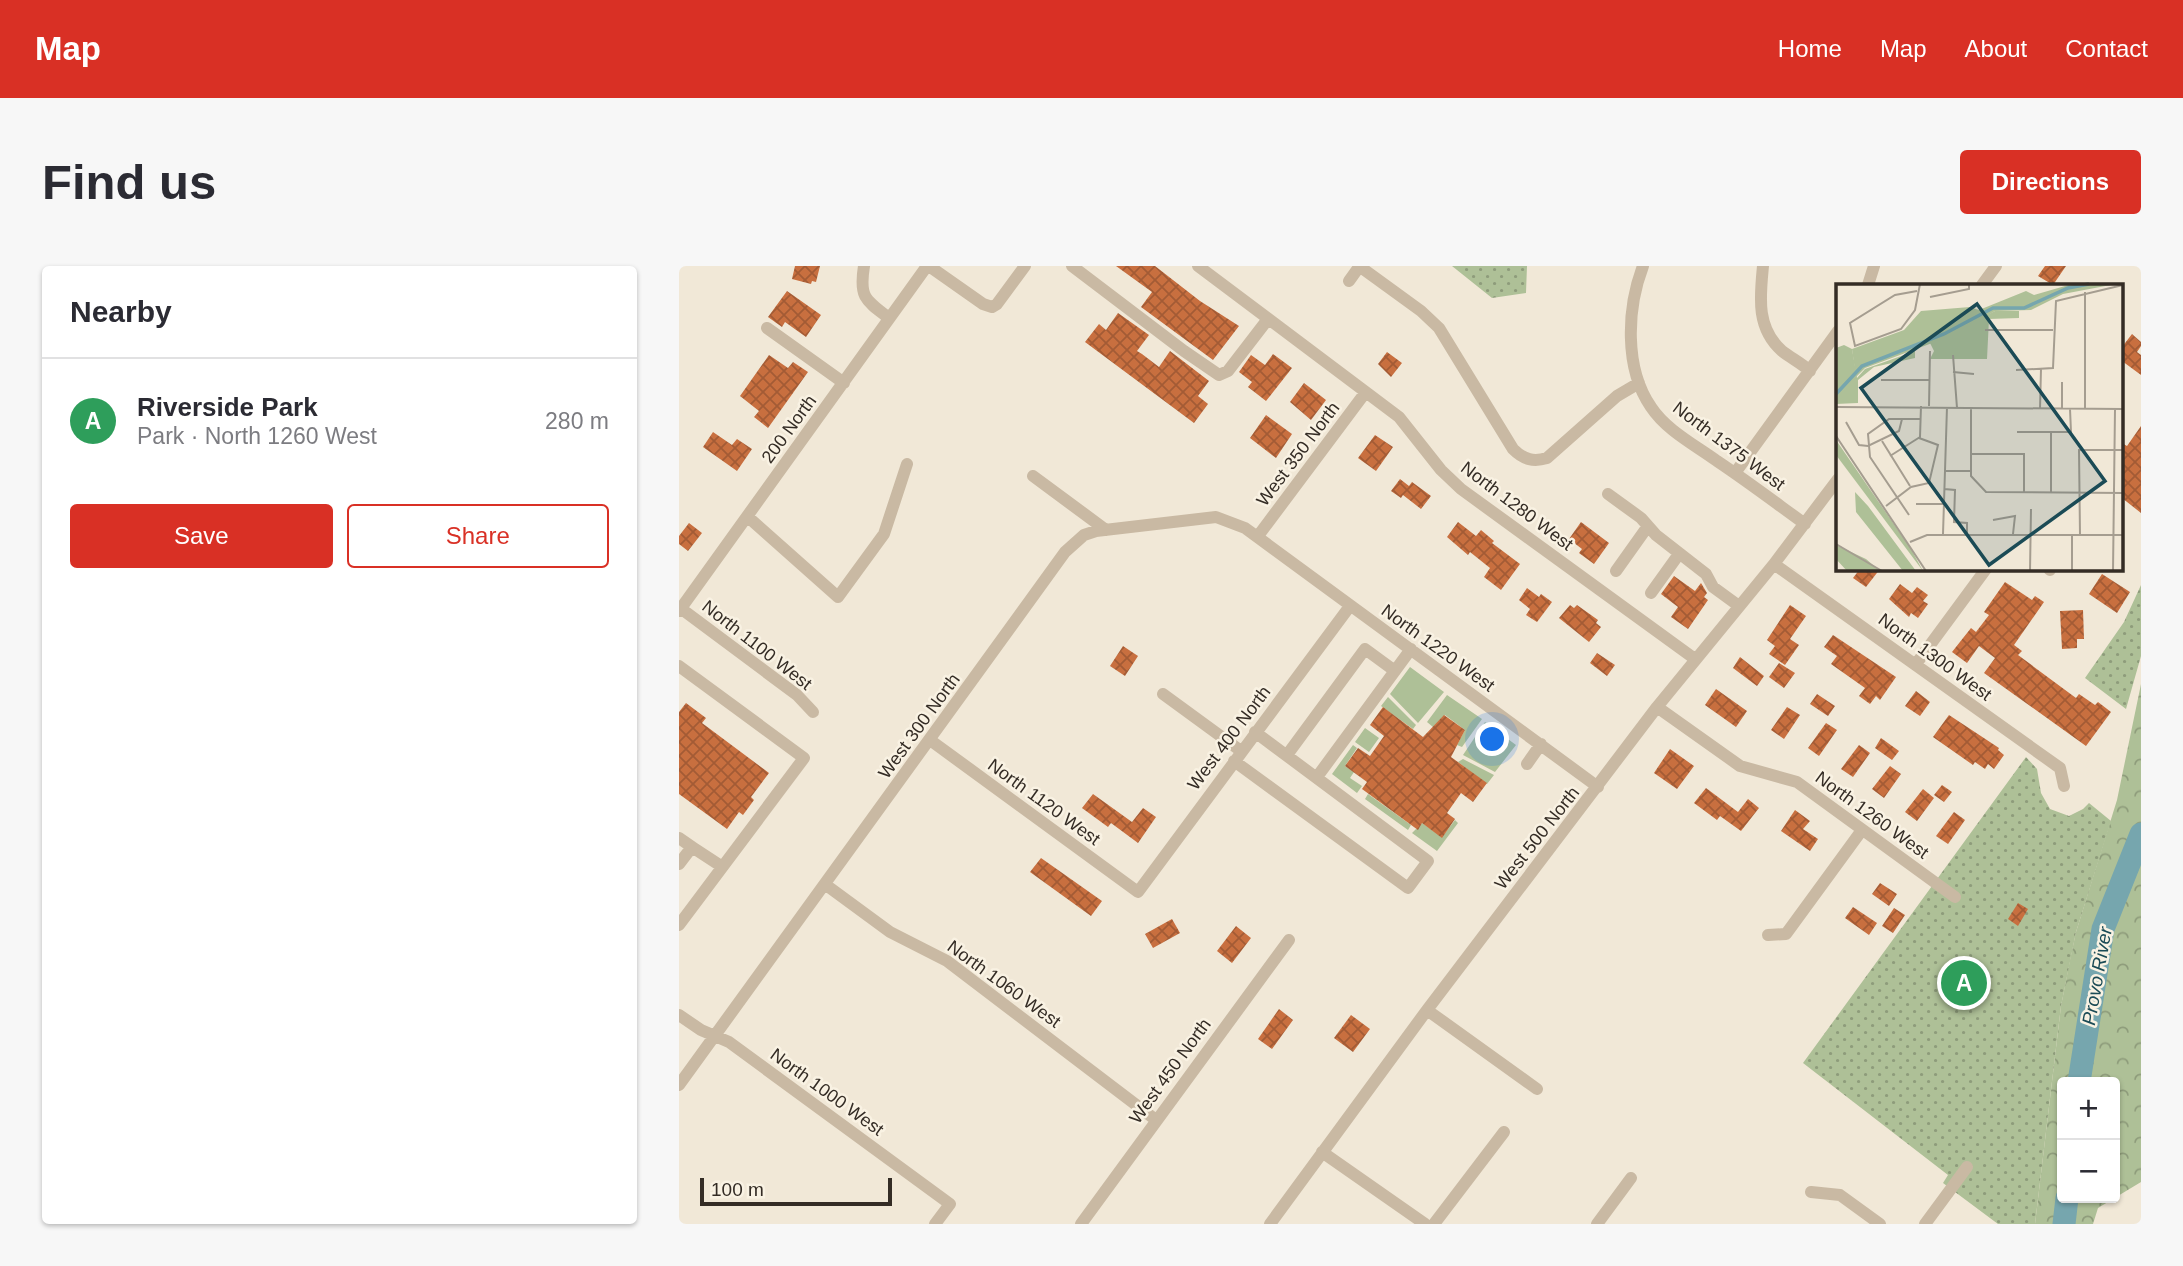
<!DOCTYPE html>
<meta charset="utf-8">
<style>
:root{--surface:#fff;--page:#f7f7f7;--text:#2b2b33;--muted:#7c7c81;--line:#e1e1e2;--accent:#d93025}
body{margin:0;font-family:Helvetica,sans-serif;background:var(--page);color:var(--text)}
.controls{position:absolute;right:21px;bottom:21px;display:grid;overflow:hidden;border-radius:7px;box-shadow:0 2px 5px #0004}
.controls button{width:63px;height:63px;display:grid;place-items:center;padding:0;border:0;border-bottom:2px solid var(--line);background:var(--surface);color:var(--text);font:35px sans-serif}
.scale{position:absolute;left:21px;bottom:18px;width:192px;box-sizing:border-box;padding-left:7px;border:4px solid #342c25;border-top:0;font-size:19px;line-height:24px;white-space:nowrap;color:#342c25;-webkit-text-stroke:5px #f9f2e3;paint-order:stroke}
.you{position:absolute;left:814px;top:474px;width:24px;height:24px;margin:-18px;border:5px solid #fff;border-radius:50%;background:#1a73e8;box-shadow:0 0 0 10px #1a73e833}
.badge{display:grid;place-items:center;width:46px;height:46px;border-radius:50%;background:var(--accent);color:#fff;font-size:23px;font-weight:700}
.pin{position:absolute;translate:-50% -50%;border:4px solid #fff;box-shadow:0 2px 7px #0006}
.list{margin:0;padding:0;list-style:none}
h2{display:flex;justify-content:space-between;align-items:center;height:91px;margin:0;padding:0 28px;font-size:30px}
h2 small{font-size:23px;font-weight:400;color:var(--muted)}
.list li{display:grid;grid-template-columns:46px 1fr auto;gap:21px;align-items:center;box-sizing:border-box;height:126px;padding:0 28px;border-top:2px solid var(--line)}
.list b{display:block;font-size:26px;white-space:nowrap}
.list p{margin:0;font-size:23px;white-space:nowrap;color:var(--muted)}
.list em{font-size:23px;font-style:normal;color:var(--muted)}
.actions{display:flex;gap:14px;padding:21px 28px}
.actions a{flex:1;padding:16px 0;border:2px solid var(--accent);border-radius:7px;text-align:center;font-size:24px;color:var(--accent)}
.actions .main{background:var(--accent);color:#fff}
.map{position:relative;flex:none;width:1462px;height:958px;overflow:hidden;border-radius:7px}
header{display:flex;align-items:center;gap:42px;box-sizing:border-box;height:98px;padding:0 35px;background:var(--accent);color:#fff}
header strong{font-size:33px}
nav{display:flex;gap:38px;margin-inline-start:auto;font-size:24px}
.intro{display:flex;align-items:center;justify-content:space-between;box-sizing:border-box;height:168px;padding:0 42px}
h1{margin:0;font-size:49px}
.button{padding:18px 32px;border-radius:7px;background:var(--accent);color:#fff;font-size:24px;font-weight:700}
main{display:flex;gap:42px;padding:0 42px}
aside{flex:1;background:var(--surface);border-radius:7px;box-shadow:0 2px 5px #0004}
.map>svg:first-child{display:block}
.green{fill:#aec097}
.forest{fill:url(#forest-crowns);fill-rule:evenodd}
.park{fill:url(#park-dots)}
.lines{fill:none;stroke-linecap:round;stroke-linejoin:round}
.river{stroke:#76a6ae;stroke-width:23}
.building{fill:url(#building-cross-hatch)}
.minor{stroke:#c9b9a3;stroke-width:12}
.labels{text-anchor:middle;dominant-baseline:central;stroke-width:5;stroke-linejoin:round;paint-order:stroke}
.street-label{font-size:18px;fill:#342c25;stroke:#f9f2e3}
.water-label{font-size:19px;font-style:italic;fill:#1b4b56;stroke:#f9f2e3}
.inset-river{fill:none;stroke:#76a6ae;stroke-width:3.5}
.inset-road{fill:none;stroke:#a59d90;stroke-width:2}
.view{fill:#1b4b56;fill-opacity:0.15;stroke:#1b4b56;stroke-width:3.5}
.inset-edge{fill:none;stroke:#342c25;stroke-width:3.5}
</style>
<header>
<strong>Map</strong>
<nav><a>Home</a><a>Map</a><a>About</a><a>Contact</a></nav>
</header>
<div class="intro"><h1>Find us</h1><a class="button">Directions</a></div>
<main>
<aside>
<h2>Nearby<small></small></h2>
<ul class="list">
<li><span class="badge" style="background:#2e9e5b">A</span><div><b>Riverside Park</b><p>Park · North 1260 West</p></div><em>280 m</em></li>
</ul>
<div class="actions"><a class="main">Save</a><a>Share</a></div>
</aside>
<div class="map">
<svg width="1462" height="958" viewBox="0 0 1462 958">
<defs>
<pattern id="forest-crowns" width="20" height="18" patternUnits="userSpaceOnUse" patternTransform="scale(1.75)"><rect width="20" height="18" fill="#aec097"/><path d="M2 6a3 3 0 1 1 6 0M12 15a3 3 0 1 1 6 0" fill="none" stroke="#8e9c7b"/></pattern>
<pattern id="park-dots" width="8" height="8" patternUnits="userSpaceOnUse" patternTransform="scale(1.75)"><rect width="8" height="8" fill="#aec097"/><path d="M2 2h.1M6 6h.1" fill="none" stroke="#8e9c7b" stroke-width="1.8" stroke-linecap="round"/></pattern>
<pattern id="building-cross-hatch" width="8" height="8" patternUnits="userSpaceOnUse" patternTransform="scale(1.75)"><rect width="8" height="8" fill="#c86f3f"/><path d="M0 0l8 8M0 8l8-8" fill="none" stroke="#a35b35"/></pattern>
</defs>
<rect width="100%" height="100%" fill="#f1e8d7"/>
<path class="green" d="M731,401l34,25 -26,31 -28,-29z
M768,429l35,24 -20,28 -5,-2 8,-15 -20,-15 -12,12 -6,-5z
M709,431l28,28 -3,4 -32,-23z
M806,456l31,23 -21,27 -32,-17z
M686,462l14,10 -10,14 -14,-10z
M674,479l4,3 -12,18 9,6 -4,6 12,8 -5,7 -25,-19z
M784,493l31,16 -7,9 -29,-22z
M689,528l43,31 -3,5 -43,-31z
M776,554l3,3 -21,28 -25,-18 10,-10 20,14z"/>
<path class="forest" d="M1462,418v498l-43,26 -5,16h-58l26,-218 9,-46 6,-28 41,-132zM1383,816h53v116h-53z"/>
<path class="park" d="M773,0h75l-1,27 -34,5z
M1462,319v71l-15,53 -41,-31 39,-56z
M1347,491l11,12 4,24 9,16 19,7 14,-7 6,-6 22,18 -35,111 -15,74 -26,218h-37l-55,-41 5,-8 -145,-112z"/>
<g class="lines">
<path class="river" d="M1400,816l24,-153 38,-95
M1385,958l3,-26"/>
</g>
<path class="building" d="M116,0h25l-4,16 -4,-1 -1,3 -19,-5z
M437,0h39l45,35 39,25 -26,34 -72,-53 11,-15z
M1366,0h21l-13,19 -15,-9z
M108,25l34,24 -15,22 -21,-15 -3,5 -14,-10z
M439,47l31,22 -12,16 5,3 17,13 11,-16 39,30 -11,15 10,8 -14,19 -109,-81 14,-18 7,6z
M1453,68l9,8v4l-4,6 4,3v20l-19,-14v-14z
M708,86l15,11 -11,14 -13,-13z
M594,88l19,14 -26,33 -18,-14 4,-5 -13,-10 12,-17 14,10z
M90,89l19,13 5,-6 15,10 -40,56 -14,-11 5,-6 -19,-15z
M625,117l22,17 -15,20 -21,-18z
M587,149l26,19 -16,24 -26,-20z
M1462,160v87l-19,-15v-55l5,3z
M34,166l19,13 5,-6 15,10 -15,22 -34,-24z
M696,169l18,12 -17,24 -18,-13z
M721,213l9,7 3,-4 19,14 -10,13 -18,-14 -2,3 -10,-7z
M779,256l18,14 5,-6 13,11 -2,2 28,21 -19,26 -17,-13 6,-9 -20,-16 -2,3 -21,-18z
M902,256l28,21 -15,21 -15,-11 3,-4 -13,-10z
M10,257l13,10 -14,18 -9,-7v-8z
M1181,303h20l-14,18 -13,-9z
M1423,308l28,18 -13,21 -28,-19z
M995,310l21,15 6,-8 6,10 -3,4 4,3 -20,29 -17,-12 7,-10 -17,-13z
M1326,316l27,18 3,-4 9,6 -30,43 8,6 -4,4 58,43 3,-4 16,11 3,-3 13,10 -25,34 -102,-73 11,-15 -16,-12 -12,17 -15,-11 19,-24 5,4 13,-17 -5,-3z
M1221,318l12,9 5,-6 11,8 -5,6 5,3 -10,14 -7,-5 -2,4 -20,-18z
M848,322l12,9 2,-3 11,8 -15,20 -11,-7 4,-6 -11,-9z
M891,339l4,3 3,-3 21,15 -2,3 5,4 -12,15 -30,-24z
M1111,339l16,11 -16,23 9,6 -14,20 -16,-11 6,-8 -8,-6z
M1404,344l1,29h-7v9l-15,1 -2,-38z
M1154,369l63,42 -16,23 -4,-4 -6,8 -11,-8 6,-8 -34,-24 6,-8 -13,-9z
M444,380l15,10 -13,20 -15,-10z
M918,387l18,12 -8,11 -17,-13z
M1061,391l24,19 -7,10 -24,-18z
M1100,397l16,10 -11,15 -15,-11z
M1037,423l31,22 -11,16 -31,-22z
M1237,425l14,11 -10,14 -15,-10z
M1138,428l18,12 -7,10 -18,-12z
M7,437l20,15 -4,5 67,50 -18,24 3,3 -11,15 -4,-3 -12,17 -48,-35v-82z
M704,441l40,30 21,-22 21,15 -14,27 36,26 -14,19 -12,-9 -14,20 8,6 -13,19 -20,-15 -4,7 -56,-41 5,-7 -22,-16 13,-18 12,8 14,-20 -14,-11z
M1108,441l13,8 -16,24 -13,-9z
M1270,449l50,33 -1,2 6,5 -10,14 -6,-5 -3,5 -10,-7 -2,3 -40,-28z
M1147,457l11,7 -18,26 -11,-8z
M1202,472l18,13 -7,9 -17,-12z
M1180,479l11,8 -17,24 -12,-8z
M991,483l24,17 -17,23 -23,-16z
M1211,500l11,8 -17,24 -12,-9z
M1263,519l10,7 -8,10 -10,-7z
M1027,522l32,24 10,-13 11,9 -18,23 -21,-15 -3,4 -23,-17z
M1244,523l11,9 -17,23 -12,-9z
M414,528l39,28 11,-14 13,9 -18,26 -27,-20 -3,4 -26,-19z
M1116,544l15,11 -7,8 15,10 -8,12 -29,-20z
M1275,546l11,8 -17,24 -12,-8z
M362,592l61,43 -11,15 -61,-44z
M1201,617l17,11 -8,12 -17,-12z
M1339,637l10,6 -10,17 -10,-7z
M1174,641l24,16 -8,12 -24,-17z
M1215,642l11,7 -12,18 -11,-7z
M493,653l8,14 -27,15 -8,-14z
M557,660l15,12 -19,25 -15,-12z
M600,743l14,11 -21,29 -14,-10z
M672,749l19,14 -17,23 -19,-14z"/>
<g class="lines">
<path class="minor" d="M185,0c-5,31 1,34 25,52
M250,0l54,38 9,3 5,-3 28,-38
M393,0l112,85 35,24 9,-4 40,-52
M519,0l201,151 42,53 20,19 234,170
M680,0l62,45 18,17 74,121c11,11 21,13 34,9l70,-62 22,-13
M964,0c-16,42 -19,102 8,141 15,23 44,38 66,54 30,20 59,42 88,63
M1084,0c-3,31 -7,62 19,85 9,7 19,12 28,20
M670,15l10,-14
M1189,19l6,-19
M1303,19l14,-19
M88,62l77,55
M1056,207l103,-142
M354,210l73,54
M929,228l33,24 15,17 50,39 7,13 26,19
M69,251l90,80 46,-63 23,-70
M579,270l107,-143
M1095,298l286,204 4,18
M1370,303l1,1
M937,305l32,-45
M972,327l28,-39
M0,341l118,88 16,17
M0,345l248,-345
M1237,398l70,-95
M0,400l125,92 -125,167
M484,428l78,57
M978,441l83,59 57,16 158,115
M251,474l208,152 212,-286
M608,489l78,-106 30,22
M555,495l174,127 20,-27 -173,-129
M848,498l14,-20
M638,511l94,-128
M0,572l13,9 -13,17
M13,581l29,19
M147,619l64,47 57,29 209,159
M1089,669l18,-1 76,-104
M748,744l110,79
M0,749l22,15 28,12 221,162 -15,20
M0,819l386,-533 19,-17 12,-4 120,-14 29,11 353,259
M643,886l103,72
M1132,926l29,3 40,29
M402,958l208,-284
M591,958l157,-214 230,-303 117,-143 64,-85
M755,958l70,-92
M918,958l34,-46
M1246,958l42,-57"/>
</g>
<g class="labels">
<g class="street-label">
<text transform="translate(110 163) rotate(-54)">200 North</text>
<text transform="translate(1050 180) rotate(37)">North 1375 West</text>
<text transform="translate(619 188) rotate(-53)">West 350 North</text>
<text transform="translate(838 240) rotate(37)">North 1280 West</text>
<text transform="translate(78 379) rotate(38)">North 1100 West</text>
<text transform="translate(759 382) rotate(36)">North 1220 West</text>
<text transform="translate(1256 391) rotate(36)">North 1300 West</text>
<text transform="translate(240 460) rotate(-54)">West 300 North</text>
<text transform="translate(550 472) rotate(-53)">West 400 North</text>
<text transform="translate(365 536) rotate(36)">North 1120 West</text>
<text transform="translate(1193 549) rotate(36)">North 1260 West</text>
<text transform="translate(858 572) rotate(-52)">West 500 North</text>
<text transform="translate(325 718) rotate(36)">North 1060 West</text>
<text transform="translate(491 805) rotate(-54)">West 450 North</text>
<text transform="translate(148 826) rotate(36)">North 1000 West</text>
</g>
<g class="water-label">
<text transform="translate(1418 710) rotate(-80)">Provo River</text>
</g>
</g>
<g transform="translate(1157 18)">
<rect width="287" height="287" fill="#f1e8d7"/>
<path d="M0,156l75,109 12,22 -87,-116zM19,208l13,14 48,65h-13l-47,-59zM0,261l30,14 14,12h-33l-11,-12z" fill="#aec097"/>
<path d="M236,0h44l-53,10 -32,16 -36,1 -44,25 -86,32 -9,9 -4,-28 52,-19 17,-19 49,-4 9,3 47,-19 8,4z" fill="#aec097"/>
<path d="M159,27h24v7l-30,1 -2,40h-57l4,-8 -4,-8zM8,61l8,4 5,29 8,-9 50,-18v7l-41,9 -16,13v23l-22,1v-56z" fill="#aec097"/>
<path class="inset-river" d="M0,110l26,-28 82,-32 49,-26h31l44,-20 21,-4"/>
<path class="inset-road" d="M81,7l-22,4 -45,28 5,23 46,-17 14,-19 5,-26M249,8v117M94,13l39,-8v-5M149,46h68M117,71l4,53M180,86l37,-2 3,-67 67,-16M117,88l21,2M45,96h48M93,122l1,-55M0,123l287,2M135,124v68l15,16 137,1M204,125l1,-40M226,125v-27M10,138l13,23 9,1 31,-15 3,-12M181,148h54l-1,-23M215,148v61M0,152l90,135M46,157l28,45M135,170h53v39M54,172l30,-19 1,-31M109,187h26M108,205l11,1 -1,32 13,1v12M80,220h28M50,222l25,-19 18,-4 9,-38 -19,-7M73,231l-39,-58 -2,-23 21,-15h32M157,236l22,-4 -2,18M107,250l4,-127M244,251l-1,-85h44M74,258l17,-7h196M0,260l46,27M194,287l1,-62M236,287v-36M277,287l2,-162"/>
<path class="view" d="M141,20l128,177 -116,84 -128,-177z"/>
<rect width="287" height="287" class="inset-edge"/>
</g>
</svg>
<div class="controls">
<button>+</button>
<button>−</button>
</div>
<div class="scale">100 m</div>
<div class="you"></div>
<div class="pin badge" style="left:1285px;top:717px;background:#2e9e5b">A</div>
</div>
</main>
